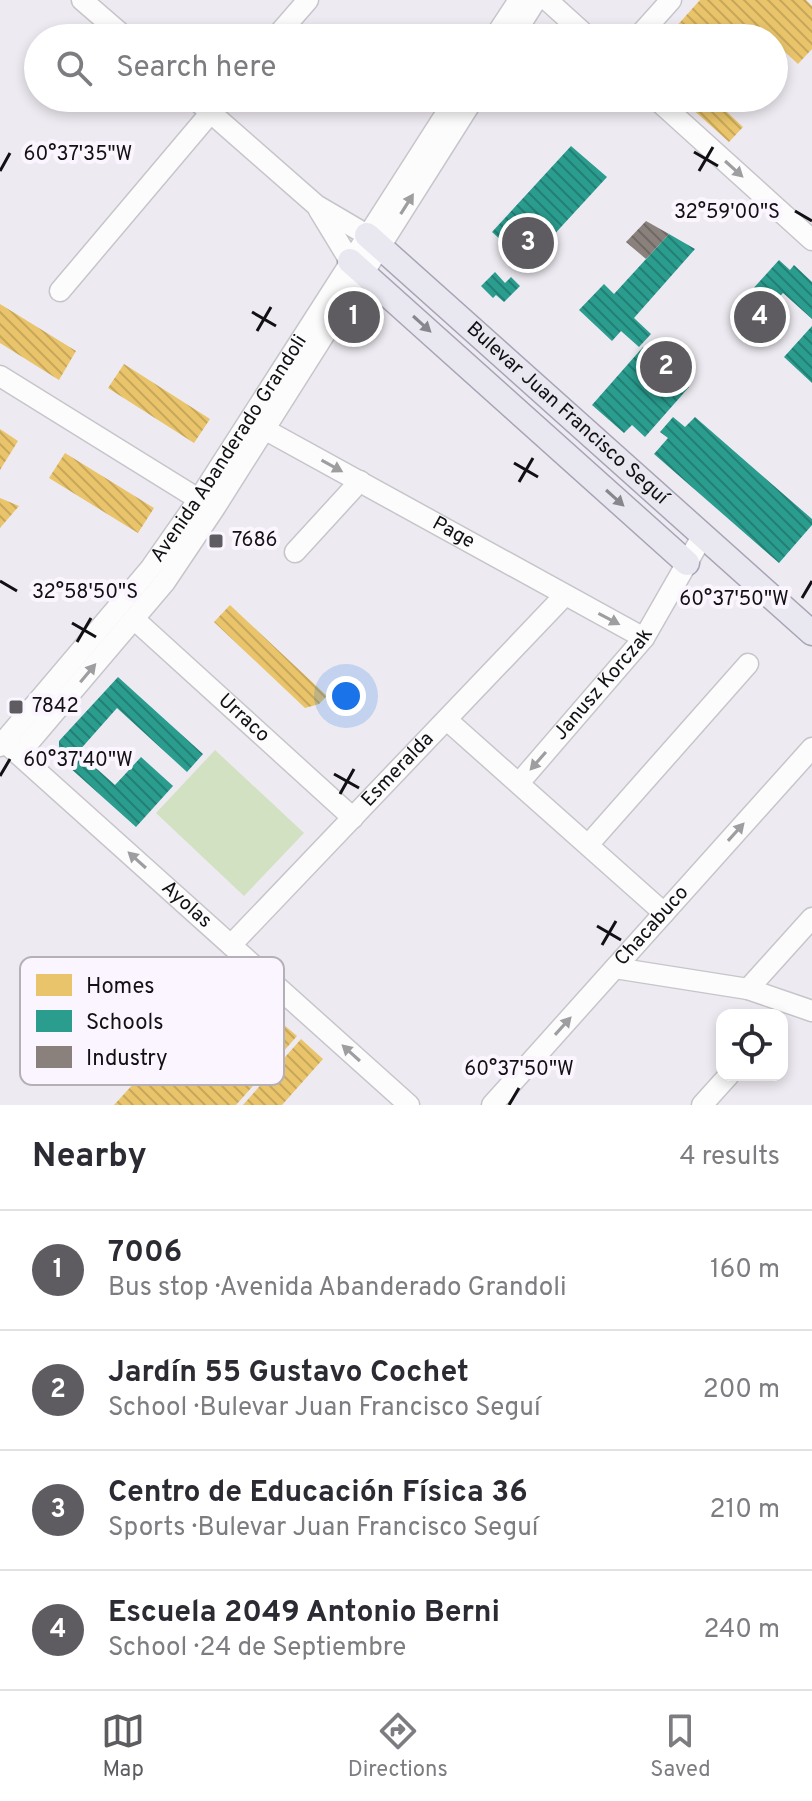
<!DOCTYPE html>
<meta charset="utf-8">
<style>
:root{--surface:#fff;--page:#f2f2f3;--text:#2b2b33;--muted:#7c7c81;--line:#e1e1e2;--accent:#5f5c61}
body{margin:0;font-family:Overpass,sans-serif;background:var(--page);color:var(--text)}
.controls{position:absolute;right:24px;bottom:24px;display:grid;overflow:hidden;border-radius:16px;box-shadow:0 4px 12px #0003}
.controls button{width:72px;height:72px;display:grid;place-items:center;padding:0;border:0;border-bottom:2px solid var(--line);background:var(--surface);color:var(--text);font:40px sans-serif}
.you{position:absolute;left:346px;top:696px;width:28px;height:28px;margin:-20px;border:6px solid #fff;border-radius:50%;background:#1a73e8;box-shadow:0 0 0 12px #1a73e833}
.badge{display:grid;place-items:center;width:52px;height:52px;border-radius:50%;background:var(--accent);color:#fff;font-size:26px;font-weight:700}
.pin{position:absolute;translate:-50% -50%;border:4px solid #fff;box-shadow:0 2px 8px #0006}
.list{margin:0;padding:0;list-style:none}
h2{display:flex;justify-content:space-between;align-items:center;height:104px;margin:0;padding:0 32px;font-size:34px}
h2 small{font-size:26px;font-weight:400;color:var(--muted)}
.list li{display:grid;grid-template-columns:52px 1fr auto;gap:24px;align-items:center;box-sizing:border-box;height:120px;padding:0 32px;border-top:2px solid var(--line)}
.list b{display:block;font-size:30px;white-space:nowrap}
.list p{margin:0;font-size:26px;white-space:nowrap;color:var(--muted)}
.list em{font-size:26px;font-style:normal;color:var(--muted)}
.icon{flex:none;width:44px;height:44px;fill:none;stroke:currentColor;stroke-width:2;stroke-linecap:round;stroke-linejoin:round}
.map{position:relative;flex:none;width:812px;height:1105px;overflow:hidden}
.search{position:absolute;background:var(--surface);box-shadow:0 4px 12px #0003;left:24px;right:24px;top:24px;height:88px;display:flex;align-items:center;gap:20px;box-sizing:border-box;padding:0 28px;border-radius:44px;color:var(--muted);font-size:30px}
.sheet{height:584px;background:var(--surface)}
nav{display:flex;justify-content:space-around;align-items:center;box-sizing:border-box;height:112px;border-top:2px solid var(--line);background:var(--surface);font-size:22px;color:var(--muted)}
nav a{display:grid;justify-items:center;gap:4px}
nav .on{color:var(--accent)}
.map>svg:first-child{display:block}
.park{fill:#d1e1c1}
.homes{fill:url(#homes-back-hatch)}
.schools{fill:url(#schools-back-hatch)}
.industry{fill:url(#industry-back-hatch)}
.lines{fill:none;stroke-linecap:round;stroke-linejoin:round}
.minor-casing{stroke:#c7c5ca;stroke-width:23}
.major-casing{stroke:#a8a4b5;stroke-width:27}
.minor{stroke:#fcfcfd;stroke-width:20}
.major{stroke:#e9e7f0;stroke-width:24}
.oneway{fill:#9e9ea0}
.oneway2{fill:#88868d}
.ticks{fill:none;stroke:#121014;stroke-width:3}
.poi-dot{fill:#5f5c61;stroke:#fbf5ff;stroke-width:3}
.labels{text-anchor:middle;dominant-baseline:central;stroke-width:8;stroke-linejoin:round;paint-order:stroke}
.street-label{font-size:20px;fill:#121014;stroke:#fbf5ff}
.poi-label{font-size:20px;fill:#121014;stroke:#fbf5ff;text-anchor:start}
.key{fill:#fbf5ff;stroke:#b5b0b8;stroke-width:2}
.key-label{font-size:22px;fill:#121014}
.ticks-label{font-size:20px;text-anchor:middle;fill:#121014;stroke:#fbf5ff;stroke-width:8;stroke-linejoin:round;paint-order:stroke}
</style>
<div class="map">
<svg width="812" height="1105" viewBox="0 0 812 1105">
<defs>
<pattern id="homes-back-hatch" width="6" height="6" patternUnits="userSpaceOnUse" patternTransform="scale(2)"><rect width="6" height="6" fill="#e9c46a"/><path d="M-1 5l2 2M0 0l6 6M5-1l2 2" fill="none" stroke="#c7a75b"/></pattern>
<pattern id="schools-back-hatch" width="6" height="6" patternUnits="userSpaceOnUse" patternTransform="scale(2)"><rect width="6" height="6" fill="#2a9d8f"/><path d="M-1 5l2 2M0 0l6 6M5-1l2 2" fill="none" stroke="#237f74"/></pattern>
<pattern id="industry-back-hatch" width="6" height="6" patternUnits="userSpaceOnUse" patternTransform="scale(2)"><rect width="6" height="6" fill="#8a817c"/><path d="M-1 5l2 2M0 0l6 6M5-1l2 2" fill="none" stroke="#6f6864"/></pattern>
</defs>
<rect width="100%" height="100%" fill="#eeeaf1"/>
<path class="park" d="M215,750l89,83 -60,63 -88,-83z"/>
<path class="homes" d="M700,0h106l6,6v43l-14,15 -16,-15 -8,8v-19h-108z
M680,98h57l-11,13 17,16 -14,15z
M0,304l76,47 -17,29 -59,-37z
M124,364l86,55 -16,24 -86,-55z
M0,429l18,12 -18,29z
M65,453l89,55 -16,25 -89,-55z
M0,498l19,8 -19,22z
M230,605l97,91 -8,8 -14,4 -91,-86z
M257,1002l40,34 -61,69h-122l77,-84z
M301,1039l22,20 -41,46h-39z"/>
<path class="schools" d="M571,146l36,31 -80,87 -35,-32z
M669,234l26,15 -61,69 17,16 -12,13 -18,-16 -9,10 -33,-31 25,-26 10,10z
M779,260l11,10 4,-5 18,17v37l-29,-26 -23,24 -18,-16z
M495,272l10,11 6,-6 9,9 -16,16 -8,-7 -3,3 -12,-12z
M812,326v57l-28,-26z
M643,347l46,40 -44,50 -13,-12 -8,8 -32,-28z
M673,417l12,10 10,-10 117,102v6l-33,38 -125,-109 14,-16 -8,-6z
M118,677l85,77 -16,18 -70,-64 -39,44 37,33 26,-28 32,29 -37,41 -77,-69v-17z"/>
<path class="industry" d="M646,221l23,13 -23,25 -20,-17z"/>
<g class="lines">
<g class="minor-casing">
<g id="minor">
<path d="M82,0l44,38"/>
<path d="M547,0l42,38"/>
<path d="M275,38l33,-38"/>
<path d="M494,38l25,-38"/>
<path d="M512,38l24,-38"/>
<path d="M637,38l34,-38"/>
<path d="M194,98l122,107 51,30"/>
<path d="M655,98l157,142"/>
<path d="M319,210l31,51"/>
<path d="M60,291l163,-193"/>
<path d="M0,376l208,129"/>
<path id="s1" d="M264,429l380,209"/>
<path d="M295,552l65,-71"/>
<path id="s2" d="M134,619l219,199"/>
<path d="M447,720l217,193"/>
<path id="s3" d="M0,746l150,-177 49,-70 257,-401"/>
<path id="s4" d="M9,746l400,359"/>
<path d="M19,754l146,-172 49,-73 260,-411"/>
<path id="s5" d="M519,783l125,-145 59,-103"/>
<path d="M588,845l160,-181"/>
<path id="s6" d="M231,945l334,-350"/>
<path d="M615,968l133,21 64,22"/>
<path d="M748,989l64,-71"/>
<path id="s7" d="M492,1105l320,-357"/>
<path d="M702,1105l27,-30"/>
</g>
</g>
<g class="major-casing">
<g id="major">
<path id="s8" d="M367,235l445,398"/>
<path d="M350,261l337,302"/>
</g>
</g>
<use href="#minor" class="minor"/>
<use href="#major" class="major"/>
</g>
<defs><path id="oneway-solid" d="M-6-.8H1V-3.2L6.5 0L1 3.2V.8H-6Z" transform="scale(2)"/></defs>
<g class="oneway">
<use href="#oneway-solid" transform="translate(734 169) rotate(42)"/>
<use href="#oneway-solid" transform="translate(407 204) rotate(-58)"/>
<use href="#oneway-solid" transform="translate(332 466) rotate(29)"/>
<use href="#oneway-solid" transform="translate(609 619) rotate(28)"/>
<use href="#oneway-solid" transform="translate(88 673) rotate(-50)"/>
<use href="#oneway-solid" transform="translate(538 761) rotate(131)"/>
<use href="#oneway-solid" transform="translate(736 832) rotate(-48)"/>
<use href="#oneway-solid" transform="translate(137 860) rotate(-138)"/>
<use href="#oneway-solid" transform="translate(563 1026) rotate(-48)"/>
<use href="#oneway-solid" transform="translate(351 1053) rotate(-138)"/>
</g>
<g class="oneway2">
<use href="#oneway-solid" transform="translate(422 324) rotate(42)"/>
<use href="#oneway-solid" transform="translate(615 498) rotate(42)"/>
</g>
<path class="ticks" d="M694,152l24,14M0,171l10,-18M699,171l14,-24M795,211l17,10M252,312l24,14M257,331l14,-24M514,463l24,14M519,482l14,-24M0,581l17,10M802,598l10,-17M72,623l24,14M77,642l14,-24M334,774l25,14M0,776l10,-17M340,794l14,-25M597,926l24,14M602,945l14,-24M509,1105l10,-17"/>
<g class="poi-dot">
<rect x="208" y="533" width="16" height="16" rx="4"/>
<rect x="8" y="699" width="16" height="16" rx="4"/>
</g>
<g class="labels">
<g class="street-label">
<text stroke="none"><textPath href="#s8" startOffset="268">Bulevar Juan Francisco Seguí</textPath></text>
<text stroke="none"><textPath href="#s3" startOffset="376">Avenida Abanderado Grandoli</textPath></text>
<text stroke="none"><textPath href="#s1" startOffset="216">Page</textPath></text>
<text stroke="none"><textPath href="#s5" startOffset="130">Janusz Korczak</textPath></text>
<text stroke="none"><textPath href="#s2" startOffset="148">Urraco</textPath></text>
<text stroke="none"><textPath href="#s6" startOffset="242">Esmeralda</textPath></text>
<text stroke="none"><textPath href="#s4" startOffset="238">Ayolas</textPath></text>
<text stroke="none"><textPath href="#s7" startOffset="240">Chacabuco</textPath></text>
</g>
<g class="poi-label">
<text x="232" y="541">7686</text>
<text x="32" y="707">7842</text>
</g>
</g>
<rect x="20" y="957" width="264" height="128" rx="12" class="key"/>
<rect x="36" y="974" width="36" height="22" fill="#e9c46a"/>
<rect x="36" y="1010" width="36" height="22" fill="#2a9d8f"/>
<rect x="36" y="1046" width="36" height="22" fill="#8a817c"/>
<g class="key-label">
<text x="86" y="993">Homes</text>
<text x="86" y="1029">Schools</text>
<text x="86" y="1065">Industry</text>
</g>
<g class="ticks-label">
<text x="78" y="160">60°37'35"W</text>
<text x="727" y="218">32°59'00"S</text>
<text x="85" y="598">32°58'50"S</text>
<text x="734" y="605">60°37'50"W</text>
<text x="78" y="766">60°37'40"W</text>
<text x="519" y="1075">60°37'50"W</text>
</g>
</svg>
<div class="controls">
<button><svg class="icon" aria-label="locate" viewBox="0 0 24 24"><circle cx="12" cy="12" r="6"/><path d="M12 2v4M12 18v4M2 12h4M18 12h4"/></svg></button>
</div>
<div class="you"></div>
<div class="pin badge" style="left:354px;top:317px">1</div>
<div class="pin badge" style="left:666px;top:367px">2</div>
<div class="pin badge" style="left:528px;top:243px">3</div>
<div class="pin badge" style="left:760px;top:317px">4</div>
<div class="search"><svg class="icon" aria-label="search" viewBox="0 0 24 24"><circle cx="10" cy="10" r="6"/><path d="M15 15l6 6"/></svg>Search here</div>
</div>
<section class="sheet">
<h2>Nearby<small>4 results</small></h2>
<ul class="list">
<li><span class="badge">1</span><div><b>7006</b><p>Bus stop · Avenida Abanderado Grandoli</p></div><em>160 m</em></li>
<li><span class="badge">2</span><div><b>Jardín 55 Gustavo Cochet</b><p>School · Bulevar Juan Francisco Seguí</p></div><em>200 m</em></li>
<li><span class="badge">3</span><div><b>Centro de Educación Física 36</b><p>Sports · Bulevar Juan Francisco Seguí</p></div><em>210 m</em></li>
<li><span class="badge">4</span><div><b>Escuela 2049 Antonio Berni</b><p>School · 24 de Septiembre</p></div><em>240 m</em></li>
</ul>
</section>
<nav>
<a class="on"><svg class="icon" aria-label="map" viewBox="0 0 24 24"><path d="M3 6l6-2 6 2 6-2v14l-6 2-6-2-6 2zM9 4v14M15 6v14"/></svg>Map</a>
<a><svg class="icon" aria-label="directions" viewBox="0 0 24 24"><path d="M12 3l9 9-9 9-9-9zM9 14v-3h6M13 9l2 2-2 2"/></svg>Directions</a>
<a><svg class="icon" aria-label="saved" viewBox="0 0 24 24"><path d="M7 4h10v16l-5-4-5 4z"/></svg>Saved</a>
</nav>
